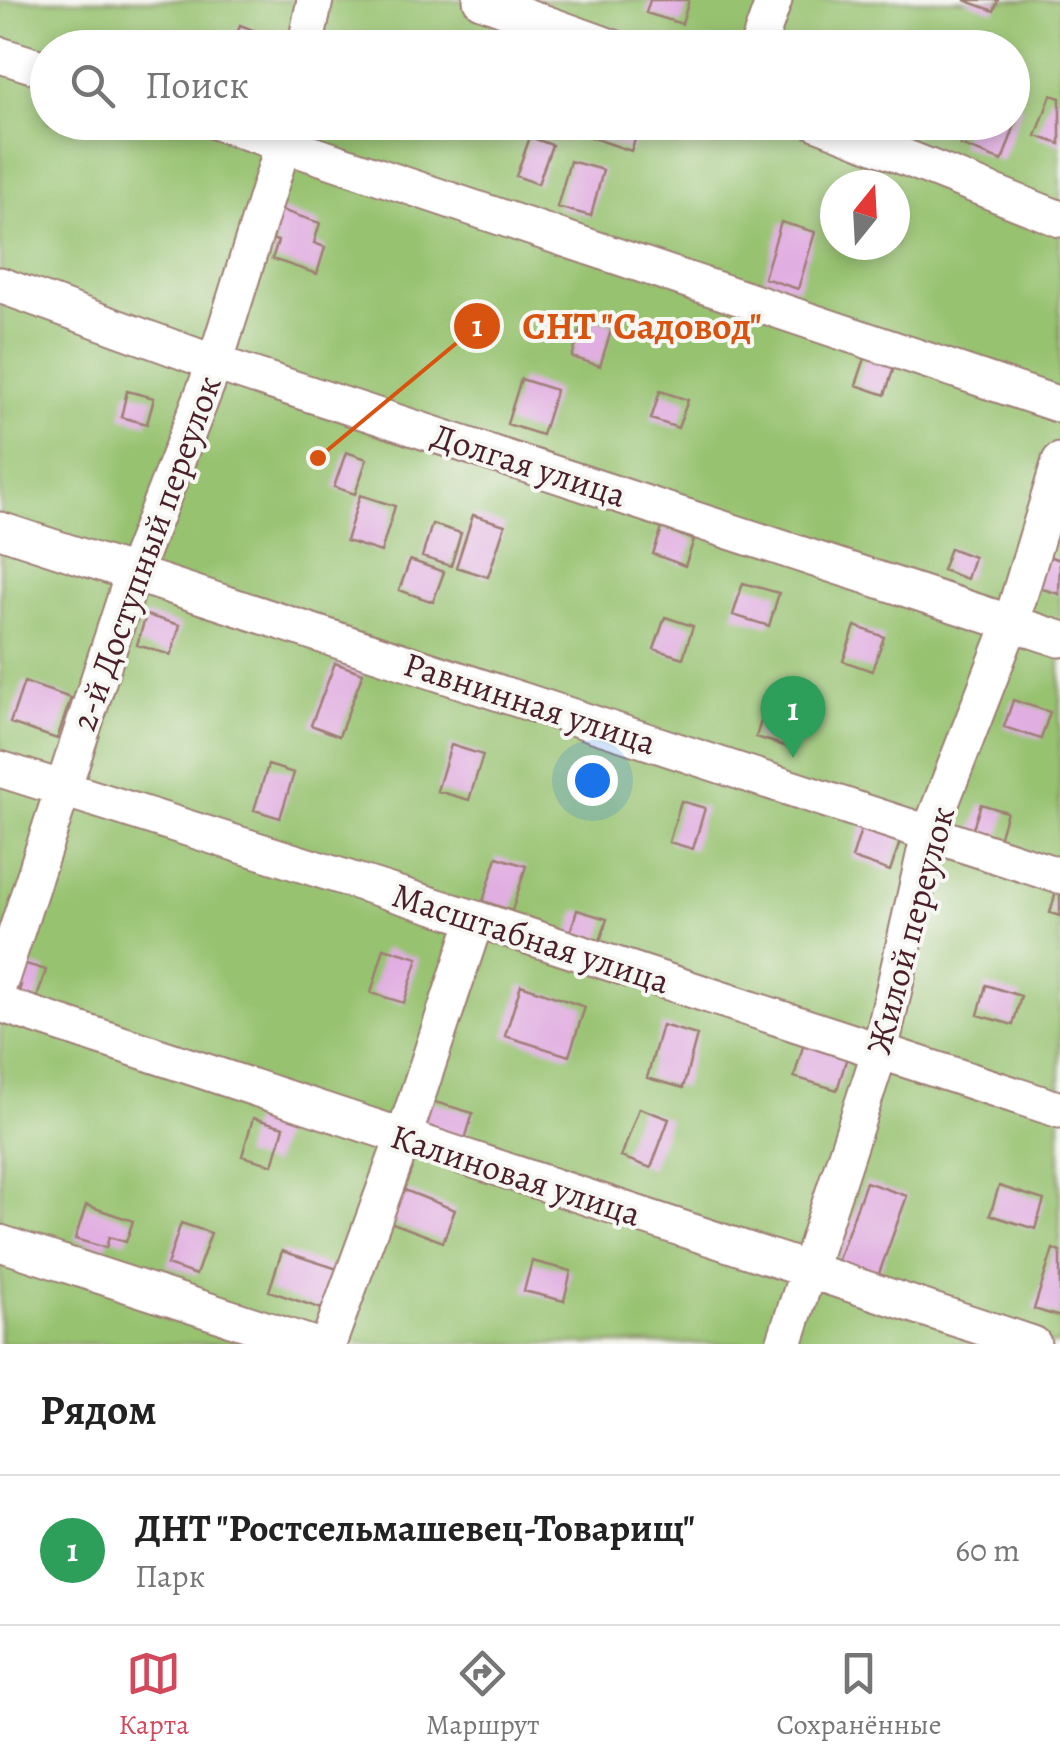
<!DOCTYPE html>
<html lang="ru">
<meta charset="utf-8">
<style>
:root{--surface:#fff;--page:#f2f2f2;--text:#222;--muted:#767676;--line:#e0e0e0;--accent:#d1495b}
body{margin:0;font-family:Alegreya,serif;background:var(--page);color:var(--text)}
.compass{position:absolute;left:820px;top:170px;width:90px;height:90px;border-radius:50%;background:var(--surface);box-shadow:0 5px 15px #0003;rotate:18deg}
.you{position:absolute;left:592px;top:780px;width:35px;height:35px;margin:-25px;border:8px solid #fff;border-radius:50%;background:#1a73e8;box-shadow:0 0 0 15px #1a73e833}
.badge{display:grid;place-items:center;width:65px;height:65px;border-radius:50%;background:var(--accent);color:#fff;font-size:32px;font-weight:700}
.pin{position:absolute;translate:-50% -82px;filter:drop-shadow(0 2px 5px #0008)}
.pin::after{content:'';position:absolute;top:52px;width:35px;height:30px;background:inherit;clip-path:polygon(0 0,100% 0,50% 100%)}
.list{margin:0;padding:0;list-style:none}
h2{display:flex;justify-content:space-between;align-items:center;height:130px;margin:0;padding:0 40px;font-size:42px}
h2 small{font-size:32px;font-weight:400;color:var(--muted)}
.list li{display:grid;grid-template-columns:65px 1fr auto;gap:30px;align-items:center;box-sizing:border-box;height:150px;padding:0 40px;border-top:2px solid var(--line)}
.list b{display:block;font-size:38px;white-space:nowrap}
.list p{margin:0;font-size:32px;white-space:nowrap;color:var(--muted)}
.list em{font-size:32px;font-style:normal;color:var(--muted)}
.icon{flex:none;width:55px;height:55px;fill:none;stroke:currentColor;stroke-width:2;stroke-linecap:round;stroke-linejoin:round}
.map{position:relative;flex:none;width:1060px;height:1344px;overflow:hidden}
.search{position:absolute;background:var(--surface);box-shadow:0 5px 15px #0003;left:30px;right:30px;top:30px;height:110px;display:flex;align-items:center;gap:25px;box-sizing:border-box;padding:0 35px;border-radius:55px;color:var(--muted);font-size:38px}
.sheet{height:280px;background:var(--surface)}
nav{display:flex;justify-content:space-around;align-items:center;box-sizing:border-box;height:140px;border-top:2px solid var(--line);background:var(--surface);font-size:28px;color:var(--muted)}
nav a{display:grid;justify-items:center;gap:5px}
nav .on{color:var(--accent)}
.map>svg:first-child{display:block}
.green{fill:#97c270;stroke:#70704e;stroke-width:2.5;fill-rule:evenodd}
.building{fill:#e1aee1}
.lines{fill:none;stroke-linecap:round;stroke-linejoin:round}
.minor-casing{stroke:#9e7e74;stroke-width:39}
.minor{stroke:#fff;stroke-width:35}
.labels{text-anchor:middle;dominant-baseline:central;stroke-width:8;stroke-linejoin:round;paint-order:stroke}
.street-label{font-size:35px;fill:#4a1f2b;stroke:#f6f6f2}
.leader{fill:none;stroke:#d8530f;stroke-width:4}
.callout-dot{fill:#d8530f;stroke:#f6f6f2;stroke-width:4}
.mark-label{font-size:30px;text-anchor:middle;font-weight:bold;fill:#fff}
.callout-label{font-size:38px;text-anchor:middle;font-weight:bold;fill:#d8530f;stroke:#f6f6f2;stroke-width:8;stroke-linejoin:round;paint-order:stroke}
</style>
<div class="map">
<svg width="1060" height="1344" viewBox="0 0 1060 1344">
<rect width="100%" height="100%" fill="#f6f6f2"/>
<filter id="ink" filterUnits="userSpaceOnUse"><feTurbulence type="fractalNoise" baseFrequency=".01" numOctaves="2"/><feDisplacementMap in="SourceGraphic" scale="20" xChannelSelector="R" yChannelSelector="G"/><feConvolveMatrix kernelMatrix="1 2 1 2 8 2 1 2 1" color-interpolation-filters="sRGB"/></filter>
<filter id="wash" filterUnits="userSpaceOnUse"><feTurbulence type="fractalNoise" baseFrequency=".0048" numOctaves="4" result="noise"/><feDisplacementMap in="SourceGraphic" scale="40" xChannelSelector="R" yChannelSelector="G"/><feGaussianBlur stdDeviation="2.25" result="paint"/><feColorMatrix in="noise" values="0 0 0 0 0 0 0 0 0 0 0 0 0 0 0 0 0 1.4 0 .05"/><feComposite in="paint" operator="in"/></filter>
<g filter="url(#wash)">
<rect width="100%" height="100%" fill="#f1ddbe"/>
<path class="green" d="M0,0h1060v1344h-1060zM48,48h964v74h-964zM835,185h60v60h-60z"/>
<g id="blocks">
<path class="building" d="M650,0h39l-7,24 -36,-11z
M964,0h34l-4,11z
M502,13l23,8 -9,27h-25z
M240,25l39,15 -2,8h-45z
M1051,95l9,3v46l-24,-8z
M1012,103l10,3 -20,55 -42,-16 8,-23h44z
M595,122h46l-10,29 -41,-14z
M530,137l22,8 -14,39 -22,-8z
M570,161l33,9 -12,46 -34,-9z
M278,209l42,14 -6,20 11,4 -8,27 -45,-15 6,-18 -10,-3z
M781,222l34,10 -17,57 -34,-11z
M585,316l28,8 -13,42 -28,-9z
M867,352l29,9 -11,34 -29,-10z
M521,379l35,11 -14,45 -35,-11z
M127,391l27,7 -7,26 -26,-7z
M660,391l28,9 -10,28 -27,-9z
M346,452l21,7 -12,35 -21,-7z
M360,495l35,11 -14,46 -35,-11z
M473,515l32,10 -17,52 -32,-10z
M432,524l29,9 -10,33 -29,-9z
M662,528l32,12 -9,26 -32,-12z
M950,548l24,9 -7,22 -25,-9z
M1039,553l21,7 -1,34 -30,-9z
M410,560l34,12 -11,30 -34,-12z
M743,583l36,10 -10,33 -36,-11z
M146,615l34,10 -9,30 -34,-10z
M665,617l28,9 -10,32 -29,-9z
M855,626l29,11 -12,34 -29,-10z
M335,663l28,10 -24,63 -28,-11z
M24,682l47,16 -14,41 -47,-16z
M772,686l38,12 -16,51 -38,-12z
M1013,700l37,12 -9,27 -37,-12z
M451,745l32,10 -14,45 -32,-9z
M268,765l26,8 -14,45 -26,-8z
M681,801l24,7 -12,41 -24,-7z
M981,804l26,8 -11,37 -27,-9z
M864,820l39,13 -13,38 -38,-13z
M497,857l29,9 -14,45 -29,-10z
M1059,881h1v35l-10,-3z
M577,910l30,9 -10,32 -30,-9z
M384,948l34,10 -14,45 -33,-10z
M10,959l36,11 -13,40 -18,-7 6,-18 -18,-6z
M521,985l64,22 -16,49 -64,-20z
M986,985l35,11 -8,29 -35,-10z
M662,1025l35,10 -14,53 -36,-10z
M804,1043l43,14 -10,33 -43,-13z
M428,1100l45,13 -10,33 -45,-13z
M639,1108l30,11 -18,49 -30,-11z
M253,1118l31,9 -11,38 -31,-9z
M866,1182l41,14 -31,86 -41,-14z
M999,1186l45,14 -9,29 -45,-14z
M402,1189l53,21 -12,32 -53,-20z
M86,1205l47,16 -7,21 -17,-5 -3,11 -31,-9z
M181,1223l30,10 -15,42 -29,-10z
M1053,1249l7,3v65l-26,-8z
M282,1251l62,20 -13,41 -62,-21z
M532,1261l39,10 -7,30 -40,-10z"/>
</g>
</g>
<g filter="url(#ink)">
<use href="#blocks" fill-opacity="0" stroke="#9e7e74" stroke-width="2.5"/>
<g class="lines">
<g class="minor-casing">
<path id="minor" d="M481,0l133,48
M305,48l10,-48
M757,48l17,-48
M0,55l48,15
M217,122l843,283
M816,122l244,97
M0,285l215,78 845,276
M0,530l1060,346
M0,769l476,150 584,191
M0,982l133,-408 82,-211 75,-241
M0,1004l1033,340
M0,1243l311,101
M328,1344l75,-205 73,-220
M784,1344l96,-293 49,-217 82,-211 49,-162"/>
</g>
<use href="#minor" class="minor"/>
</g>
</g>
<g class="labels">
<g class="street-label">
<text transform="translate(529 465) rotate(18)">Долгая улица</text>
<text transform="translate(146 553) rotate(-70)">2-й Доступный переулок</text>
<text transform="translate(530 703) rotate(18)">Равнинная улица</text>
<text transform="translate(910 930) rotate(-75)">Жилой переулок</text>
<text transform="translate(531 938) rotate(18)">Масштабная улица</text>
<text transform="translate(516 1175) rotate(18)">Калиновая улица</text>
</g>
</g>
<path class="leader" d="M318 458L477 326"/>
<g class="callout-dot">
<circle cx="318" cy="458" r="10"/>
<circle cx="477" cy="326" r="25"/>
</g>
<g class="mark-label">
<text x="477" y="336">1</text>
</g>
<g class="callout-label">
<text x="642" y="339">СНТ "Садовод"</text>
</g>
</svg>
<svg class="compass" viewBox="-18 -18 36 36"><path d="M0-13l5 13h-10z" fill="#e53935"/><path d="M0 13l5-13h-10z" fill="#767676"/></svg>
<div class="you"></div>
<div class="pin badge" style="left:793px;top:758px;background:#2e9e5b">1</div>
<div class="search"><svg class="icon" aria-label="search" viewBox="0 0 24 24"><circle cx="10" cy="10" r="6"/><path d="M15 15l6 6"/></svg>Поиск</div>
</div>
<section class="sheet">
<h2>Рядом<small></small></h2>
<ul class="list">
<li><span class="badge" style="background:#2e9e5b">1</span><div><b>ДНТ &quot;Ростсельмашевец-Товарищ&quot;</b><p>Парк</p></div><em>60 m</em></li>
</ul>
</section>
<nav>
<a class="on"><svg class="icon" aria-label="map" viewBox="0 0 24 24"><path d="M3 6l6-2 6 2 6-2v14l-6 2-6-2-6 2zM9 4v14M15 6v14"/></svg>Карта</a>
<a><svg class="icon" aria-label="directions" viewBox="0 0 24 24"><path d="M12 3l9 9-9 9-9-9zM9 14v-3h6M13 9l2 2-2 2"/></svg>Маршрут</a>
<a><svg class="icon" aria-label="saved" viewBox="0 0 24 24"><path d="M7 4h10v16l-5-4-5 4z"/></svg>Сохранённые</a>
</nav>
